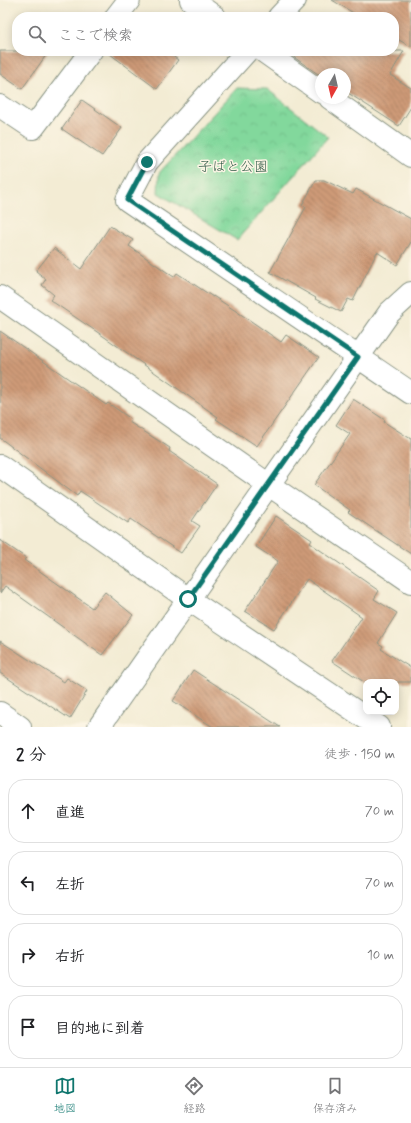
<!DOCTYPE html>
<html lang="ja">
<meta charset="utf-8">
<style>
:root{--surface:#fff;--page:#f6f6f6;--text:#202124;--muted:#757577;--line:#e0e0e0;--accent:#0f766e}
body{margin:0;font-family:Mynerve,"Klee One",sans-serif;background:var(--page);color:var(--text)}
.controls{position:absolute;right:12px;bottom:12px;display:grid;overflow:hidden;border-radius:8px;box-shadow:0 2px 10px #0003}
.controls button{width:36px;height:36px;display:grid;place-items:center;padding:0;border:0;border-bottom:1px solid var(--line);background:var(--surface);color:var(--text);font:20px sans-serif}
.compass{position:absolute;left:315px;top:68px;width:36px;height:36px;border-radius:50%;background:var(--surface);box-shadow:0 2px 10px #0003;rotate:188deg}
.stop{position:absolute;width:12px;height:12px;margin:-9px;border:3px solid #0f766e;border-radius:50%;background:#fff}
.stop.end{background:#0f766e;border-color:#fff;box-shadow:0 1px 4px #0008}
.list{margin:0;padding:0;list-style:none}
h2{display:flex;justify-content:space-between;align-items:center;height:52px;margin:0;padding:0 16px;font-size:17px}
h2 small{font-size:13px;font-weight:400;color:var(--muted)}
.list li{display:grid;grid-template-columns:26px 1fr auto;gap:12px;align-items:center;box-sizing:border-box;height:64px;margin:0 8px 8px;padding:0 8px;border:1px solid var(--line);border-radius:16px}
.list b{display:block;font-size:15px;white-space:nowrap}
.list em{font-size:13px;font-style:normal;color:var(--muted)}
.icon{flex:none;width:22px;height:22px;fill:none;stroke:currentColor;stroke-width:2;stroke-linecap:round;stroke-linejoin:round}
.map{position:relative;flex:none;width:411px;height:727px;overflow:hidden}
.search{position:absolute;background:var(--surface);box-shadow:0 2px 10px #0003;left:12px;right:12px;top:12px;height:44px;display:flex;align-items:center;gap:10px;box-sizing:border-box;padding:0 14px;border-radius:16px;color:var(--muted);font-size:15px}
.sheet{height:340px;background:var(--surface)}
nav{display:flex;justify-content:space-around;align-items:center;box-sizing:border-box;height:56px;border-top:1px solid var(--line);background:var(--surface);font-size:11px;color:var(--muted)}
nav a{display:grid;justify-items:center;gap:2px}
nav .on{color:var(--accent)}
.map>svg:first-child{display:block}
.park{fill:url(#park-crowns);stroke:#508a68}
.building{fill:url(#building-back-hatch)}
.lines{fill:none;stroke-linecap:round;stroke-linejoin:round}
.minor-casing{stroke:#899484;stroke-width:24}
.minor{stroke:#fff;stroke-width:22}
.route{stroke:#0f766e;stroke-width:5}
.labels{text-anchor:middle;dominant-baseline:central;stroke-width:3;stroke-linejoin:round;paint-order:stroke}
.park-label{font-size:14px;fill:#335c49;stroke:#fcf5e5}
</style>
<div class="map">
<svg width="411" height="727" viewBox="0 0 411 727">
<defs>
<pattern id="park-crowns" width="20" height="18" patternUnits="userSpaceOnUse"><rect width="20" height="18" fill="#82d89c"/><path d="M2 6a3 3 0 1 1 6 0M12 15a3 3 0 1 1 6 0" fill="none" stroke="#70ba87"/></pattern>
<pattern id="building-back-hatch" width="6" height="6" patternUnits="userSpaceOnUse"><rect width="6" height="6" fill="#ce9a77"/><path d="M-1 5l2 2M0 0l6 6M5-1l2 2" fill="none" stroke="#a77f62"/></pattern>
</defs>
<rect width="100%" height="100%" fill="#fcf5e5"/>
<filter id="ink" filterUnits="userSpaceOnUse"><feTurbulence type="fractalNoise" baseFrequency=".025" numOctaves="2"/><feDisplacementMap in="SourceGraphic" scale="8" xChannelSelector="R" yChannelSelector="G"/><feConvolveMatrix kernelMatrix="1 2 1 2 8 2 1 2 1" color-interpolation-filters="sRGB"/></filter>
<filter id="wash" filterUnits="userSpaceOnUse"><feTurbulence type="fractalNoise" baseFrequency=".012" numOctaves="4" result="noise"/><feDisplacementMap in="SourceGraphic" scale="16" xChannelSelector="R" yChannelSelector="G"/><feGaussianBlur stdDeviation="0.9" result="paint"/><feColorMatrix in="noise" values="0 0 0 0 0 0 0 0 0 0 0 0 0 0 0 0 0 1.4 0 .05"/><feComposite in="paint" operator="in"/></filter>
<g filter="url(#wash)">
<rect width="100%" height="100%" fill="#f3ecd4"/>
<path class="park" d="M237,88l30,1 61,48 -91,103 -79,-47 1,-20z"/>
<g id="blocks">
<path class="building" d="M332,0h79v47l-17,-10v-20h-34z
M0,51h49l-27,38 -22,-15z
M106,51h60l12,9 -21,29z
M285,51h119l-14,24 21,13v19l-12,19 -54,-35v-17h-27z
M82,100l40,28 -20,28 -40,-27z
M316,180h8l29,14 3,-5 55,30v23l-14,23 -20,-13 -24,49 -5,-2 -7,13 -26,-13 1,-1 -46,-26 36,-65 -4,-2z
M110,226l23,14 -4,6 45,31 3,-4 36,24v-1l35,23 33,23 5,-7 33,22 -62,89 -41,-27 2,-2 -112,-79 -56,-38 4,-5 -12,-10 4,-6 -10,-8 18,-23 27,21z
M0,331l106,74 2,-2 23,16 -2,3 41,26 -1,3 48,33 -25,37 8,5 -19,27 -50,-34 -3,4 -48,-32 -3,5 -77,-58z
M353,399l32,21 -1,2 27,17v115l-63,-42 2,-2 -36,-25 36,-51 -14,-9z
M276,516l36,24 -2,3 69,48 -5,8 23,14 -19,30 5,3 -2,3 30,19v14h-47l-32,-21 30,-44 -55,-38 -33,50 -29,-18 33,-50 -22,-14z
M0,540l26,18 -2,2 68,48 13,-16 28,23 -31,40 -97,-69 -5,7z
M0,641l64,41 3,-4 20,13 -17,28 -70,-46z
M193,670l87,57h-67l-40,-26z"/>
</g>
</g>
<g filter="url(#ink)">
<use href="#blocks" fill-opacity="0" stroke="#899484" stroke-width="1"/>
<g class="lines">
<g class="minor-casing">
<path id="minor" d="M191,0l24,17
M116,17l13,-17
M279,17l16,-17
M247,51l-100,111 -20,38 284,193
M263,51l58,41
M330,98l81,58
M0,106l33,22 58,-77
M0,297l269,188 142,97
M0,466l188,133 191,128
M0,713l20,14
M99,727l290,-414 22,-20"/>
</g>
<use href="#minor" class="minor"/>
</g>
</g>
<g class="lines" filter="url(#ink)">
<path class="route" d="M147,162l-20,38 231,157 -170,242"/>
</g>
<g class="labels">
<g class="park-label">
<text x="233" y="167">子ばと公園</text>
</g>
</g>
</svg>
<div class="controls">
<button><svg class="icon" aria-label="locate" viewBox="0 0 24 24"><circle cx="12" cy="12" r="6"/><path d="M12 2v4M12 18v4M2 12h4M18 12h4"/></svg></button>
</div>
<svg class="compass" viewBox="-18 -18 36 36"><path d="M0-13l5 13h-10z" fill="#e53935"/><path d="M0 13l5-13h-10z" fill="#757577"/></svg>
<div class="stop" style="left:188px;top:599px"></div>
<div class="stop end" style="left:147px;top:162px"></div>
<div class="search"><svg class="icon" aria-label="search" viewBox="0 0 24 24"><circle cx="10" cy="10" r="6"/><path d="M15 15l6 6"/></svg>ここで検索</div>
</div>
<section class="sheet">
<h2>2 分<small>徒歩 · 150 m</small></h2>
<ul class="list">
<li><svg class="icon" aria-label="ahead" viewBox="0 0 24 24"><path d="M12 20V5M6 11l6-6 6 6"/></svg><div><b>直進</b></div><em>70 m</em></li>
<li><svg class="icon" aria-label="left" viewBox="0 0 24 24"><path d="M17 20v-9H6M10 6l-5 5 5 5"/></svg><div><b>左折</b></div><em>70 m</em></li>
<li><svg class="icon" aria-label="right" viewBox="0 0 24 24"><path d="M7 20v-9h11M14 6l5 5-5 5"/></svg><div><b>右折</b></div><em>10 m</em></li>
<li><svg class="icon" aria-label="arrive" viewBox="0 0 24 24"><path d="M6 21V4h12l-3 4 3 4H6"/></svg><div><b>目的地に到着</b></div></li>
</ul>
</section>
<nav>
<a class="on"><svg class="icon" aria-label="map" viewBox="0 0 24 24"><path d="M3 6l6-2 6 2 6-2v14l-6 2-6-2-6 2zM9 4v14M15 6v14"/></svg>地図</a>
<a><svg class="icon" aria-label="directions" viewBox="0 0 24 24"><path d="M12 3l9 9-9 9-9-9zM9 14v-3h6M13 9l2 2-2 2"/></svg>経路</a>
<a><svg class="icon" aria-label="saved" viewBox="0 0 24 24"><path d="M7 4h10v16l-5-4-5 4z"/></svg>保存済み</a>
</nav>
